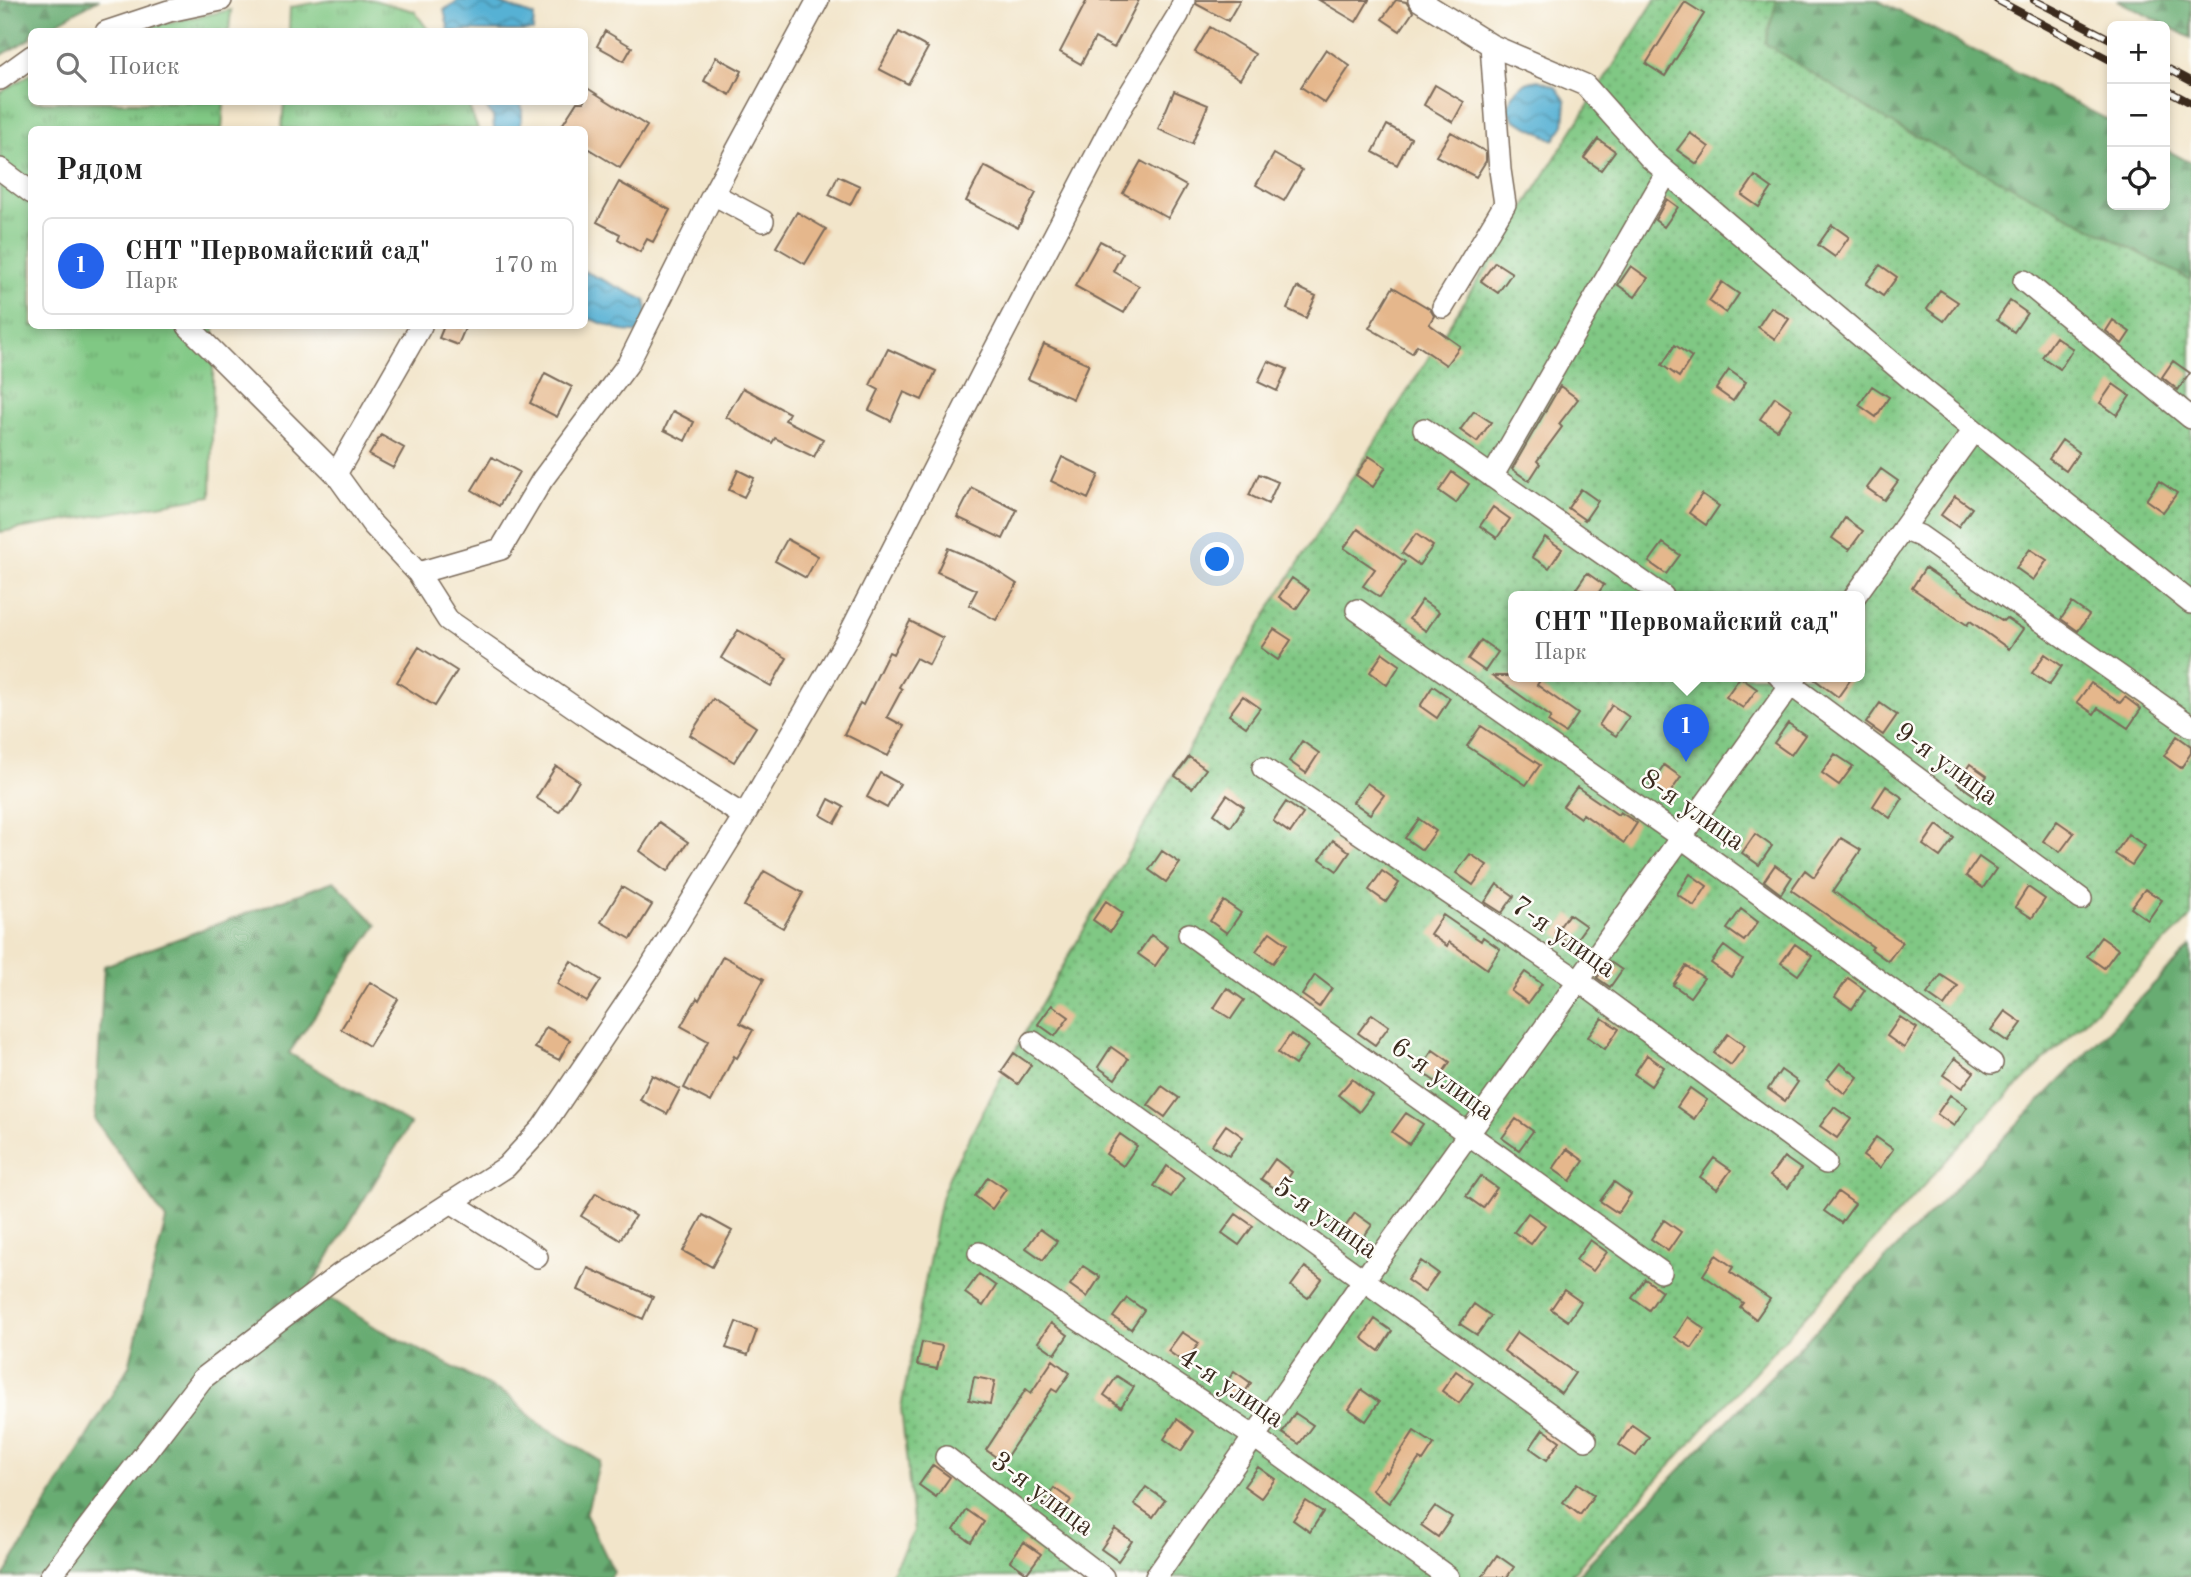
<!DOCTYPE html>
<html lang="ru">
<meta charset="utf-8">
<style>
:root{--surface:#fff;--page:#f2f2f2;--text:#222;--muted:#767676;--line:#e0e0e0;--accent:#2563eb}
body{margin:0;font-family:"Old Standard TT",serif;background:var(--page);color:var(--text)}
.controls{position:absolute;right:21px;top:21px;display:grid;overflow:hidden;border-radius:10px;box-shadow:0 4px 10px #0003}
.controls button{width:63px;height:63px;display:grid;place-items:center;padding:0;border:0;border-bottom:2px solid var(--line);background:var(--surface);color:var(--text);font:35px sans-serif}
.you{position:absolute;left:1218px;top:560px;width:24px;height:24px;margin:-18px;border:5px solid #fff;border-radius:50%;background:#1a73e8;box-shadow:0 0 0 10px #1a73e833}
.badge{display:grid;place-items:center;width:46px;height:46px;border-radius:50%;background:var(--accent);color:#fff;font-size:23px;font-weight:700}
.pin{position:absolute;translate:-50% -58px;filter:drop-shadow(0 2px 4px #0008)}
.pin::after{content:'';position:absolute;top:37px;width:24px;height:21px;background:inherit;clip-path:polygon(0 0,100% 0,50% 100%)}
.popup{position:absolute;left:1508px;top:591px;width:357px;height:91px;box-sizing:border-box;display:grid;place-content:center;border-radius:10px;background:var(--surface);filter:drop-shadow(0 2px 5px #0005);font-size:23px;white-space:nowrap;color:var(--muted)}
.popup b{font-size:26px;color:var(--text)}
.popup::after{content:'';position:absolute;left:50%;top:100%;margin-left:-14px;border:14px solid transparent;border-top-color:var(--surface)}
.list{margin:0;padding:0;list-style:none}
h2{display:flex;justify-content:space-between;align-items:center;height:91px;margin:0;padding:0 28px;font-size:30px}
h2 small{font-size:23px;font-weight:400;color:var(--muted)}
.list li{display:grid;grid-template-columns:46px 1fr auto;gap:21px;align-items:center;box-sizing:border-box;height:98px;margin:0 14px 14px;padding:0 14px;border:2px solid var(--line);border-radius:10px}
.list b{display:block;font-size:26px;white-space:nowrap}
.list p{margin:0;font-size:23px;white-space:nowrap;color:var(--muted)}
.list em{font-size:23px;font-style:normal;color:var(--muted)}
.icon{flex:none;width:38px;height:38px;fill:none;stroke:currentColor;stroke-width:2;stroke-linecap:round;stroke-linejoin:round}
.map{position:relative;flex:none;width:2191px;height:1577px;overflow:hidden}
.search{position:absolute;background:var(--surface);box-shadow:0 4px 10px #0003;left:28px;top:28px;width:560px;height:77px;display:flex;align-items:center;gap:18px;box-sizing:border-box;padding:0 24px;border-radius:10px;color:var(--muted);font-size:26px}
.panel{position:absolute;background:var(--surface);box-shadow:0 4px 10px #0003;left:28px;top:126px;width:560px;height:203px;border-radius:10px}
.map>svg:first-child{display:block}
.grass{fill:url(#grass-tufts);stroke:#5e7951;stroke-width:2}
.forest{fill:url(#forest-firs);stroke:#526b48;stroke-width:2}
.garden{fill:url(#garden-dots);stroke:#5e7951;stroke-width:2;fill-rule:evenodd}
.water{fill:url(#water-waves);stroke:#486e79;stroke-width:2}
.building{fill:#e5b78c}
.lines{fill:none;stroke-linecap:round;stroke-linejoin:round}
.minor-casing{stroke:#7b6b5a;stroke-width:24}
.minor{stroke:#fff;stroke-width:21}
.rail-casing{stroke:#3b2a1e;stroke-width:8}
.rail{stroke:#fdfcf7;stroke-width:5;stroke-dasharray:16;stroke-linecap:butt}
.labels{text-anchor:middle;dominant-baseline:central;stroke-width:5;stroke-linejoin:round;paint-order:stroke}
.street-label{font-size:28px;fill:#3b2a1e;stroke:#fdfcf7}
</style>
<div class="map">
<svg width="2191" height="1577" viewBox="0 0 2191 1577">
<defs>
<pattern id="grass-tufts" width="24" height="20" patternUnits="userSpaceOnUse" patternTransform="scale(1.75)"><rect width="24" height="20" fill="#80c884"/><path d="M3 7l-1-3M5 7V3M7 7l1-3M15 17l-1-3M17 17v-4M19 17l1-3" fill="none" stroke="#6aa36b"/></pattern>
<pattern id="forest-firs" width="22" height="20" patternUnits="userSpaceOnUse" patternTransform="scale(1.75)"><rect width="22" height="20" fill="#68ac72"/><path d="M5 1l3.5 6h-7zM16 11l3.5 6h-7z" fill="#578c5d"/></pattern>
<pattern id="garden-dots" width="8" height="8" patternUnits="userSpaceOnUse" patternTransform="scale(1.75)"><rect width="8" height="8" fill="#80c884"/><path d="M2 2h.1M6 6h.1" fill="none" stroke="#6aa36b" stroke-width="1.8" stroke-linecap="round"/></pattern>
<pattern id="water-waves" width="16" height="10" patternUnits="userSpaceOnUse" patternTransform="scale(1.75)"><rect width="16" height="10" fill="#56b1d4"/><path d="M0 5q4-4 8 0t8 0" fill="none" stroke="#4890ab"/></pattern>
</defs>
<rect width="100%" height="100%" fill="#fdfcf7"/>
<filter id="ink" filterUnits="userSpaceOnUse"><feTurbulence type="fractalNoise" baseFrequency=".0143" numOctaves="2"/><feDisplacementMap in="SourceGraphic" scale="14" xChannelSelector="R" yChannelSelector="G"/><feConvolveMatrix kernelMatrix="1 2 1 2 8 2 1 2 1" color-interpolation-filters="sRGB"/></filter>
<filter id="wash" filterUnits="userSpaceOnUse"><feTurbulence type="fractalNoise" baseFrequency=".00686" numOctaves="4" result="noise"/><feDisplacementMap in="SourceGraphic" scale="28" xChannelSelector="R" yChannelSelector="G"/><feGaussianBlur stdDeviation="1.57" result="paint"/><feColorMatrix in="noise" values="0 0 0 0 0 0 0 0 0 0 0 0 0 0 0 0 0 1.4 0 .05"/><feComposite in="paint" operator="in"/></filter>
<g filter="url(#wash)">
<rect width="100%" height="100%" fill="#f2e5ca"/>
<path class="grass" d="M332,0h41l41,11 15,20h-140l1,-24z
M231,10l-2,21 -92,1 13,-6z
M31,74l1,28h192l-2,27 -190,1v196h182l-3,170 -211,36v-439z
M284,102h183l11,27h-196z"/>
<path class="forest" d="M0,0h97l-55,31 -10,1 -1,6 -31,18z
M1770,0h107l235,122v83h53v-56l26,14v134l-459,-233z
M2117,0h74v38z
M334,881l43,44 -88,128 121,71 -99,162 64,41 134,69 29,27 62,38 -14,54 28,57 -3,5h-608l126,-211 37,-146 -71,-100 9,-154z
M2191,946v631h-616z"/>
<path class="garden" d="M1655,0h122l-12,43 124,79 302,158v637l-209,204 -413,456h-680l25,-46 -13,-123 40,-210 10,-26 79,-149 240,-415zM1513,596h346v80h-346z"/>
<path class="water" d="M459,0h33l42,16 -1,15h-84l-5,-21z
M1538,80l17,6 11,15 -2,24 -10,15 -39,-20 -8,-11c5,-16 13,-27 31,-29z
M482,102h39c1,9 3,20 -4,27h-23l-1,-12z
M584,271l61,29 2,9 -4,24 -20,-2 -38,-14z"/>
<g id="blocks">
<path class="building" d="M1087,0h52l-25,48 -19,-10 -14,26 -21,-12z
M1197,0h43l-12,21 -32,-17z
M1319,0h50l-13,22z
M1396,0l10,2 7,10 -13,19 -18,-12z
M1685,2l19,12 -39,62 -19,-12z
M1210,27l45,27 -15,25 -45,-27z
M605,31l27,16 -8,14 -27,-15z
M899,32l29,16 -20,36 -29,-15z
M1326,49l24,17 -25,37 -24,-16z
M716,57l26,14 -12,24 -26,-14z
M1435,85l29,17 -11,20 -29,-17z
M584,86l63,40 -27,42 -36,-22v-16h-25l18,-28h7z
M1174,91l34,14 -16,39 -34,-15z
M1387,125l24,13 -14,27 -24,-13z
M1451,132l35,20v9l-10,16 -40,-21z
M1690,133l19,14 -12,17 -20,-14z
M1598,139l17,12 -14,19 -17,-12z
M1274,154l28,16 -18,31 -28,-16z
M1141,161l45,25 -18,32 -45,-25z
M984,166l52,27 -18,35 -52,-27z
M838,176l22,10 -10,19 -21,-10z
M1755,176l17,12 -13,19 -17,-12z
M619,182l51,28 -17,32 -6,-3 -7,13 -22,-13 2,-5 -23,-12z
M1667,199l11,8 -14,20 -9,-7z
M797,212l29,17 -21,35 -29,-17z
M1832,225l17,12 -14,20 -17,-12z
M1100,241l23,12 -10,18 26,15 -15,27 -49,-27z
M1495,262l17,11 -14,20 -17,-12z
M1880,265l17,12 -14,19 -17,-12z
M1631,266l17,12 -13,19 -17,-12z
M1722,282l17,12 -13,19 -17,-12z
M1297,287l19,9 -10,22 -19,-9z
M1393,287l37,22 4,7 -5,8 31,22 -14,19 -29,-20 -5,8 -43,-25z
M1940,290l18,12 -14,19 -17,-12z
M2010,301l17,12 -13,19 -17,-12z
M1771,307l18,12 -14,20 -17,-12z
M2113,320l17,12 -8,12 -16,-13z
M444,326h22l-8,19 -19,-7z
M2056,337l17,12 -13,20 -18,-12z
M1044,344l45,20 -16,35 -45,-20z
M1675,345l17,12 -13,20 -17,-12z
M888,349l48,22 -14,29 -18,-8 -13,29 -22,-11 10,-20 -9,-5z
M1268,361l19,8 -10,22 -19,-9z
M2173,361l17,12 -12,17 -16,-13z
M1729,370l17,12 -13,19 -17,-12z
M545,373l27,14 -15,30 -27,-14z
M2113,384l17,12 -13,19 -17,-12z
M1560,386l18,13 -19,25 3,3 -25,34 3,3 -11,17 -17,-12z
M1872,386l17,11 -13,20 -17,-12z
M743,388l46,25 -4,7 38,19 -9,18 -39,-19 -3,5 -46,-26z
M1775,397l17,12 -15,21 -17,-11z
M673,411l21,11 -9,19 -21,-11z
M1474,411l17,11 -14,20 -17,-12z
M381,435l23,13 -11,20 -24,-13z
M2062,440l17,12 -13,19 -17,-12z
M1369,456l17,11 -13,20 -17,-12z
M492,457l27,15 -20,34 -27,-16z
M1062,457l37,18 -11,24 -37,-18z
M1881,469l17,12 -14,19 -17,-12z
M738,470l16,8 -10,19 -15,-7z
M1452,472l17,12 -13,19 -17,-12z
M1259,474l19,8 -10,22 -19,-9z
M2159,481l18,12 -14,19 -17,-12z
M972,488l45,22 -14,29 -46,-22z
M1581,489l17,12 -13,19 -17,-12z
M1702,494l17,12 -13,19 -17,-12z
M1955,496l17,12 -14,19 -17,-12z
M1493,507l17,12 -13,19 -17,-12z
M1845,518l18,13 -14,19 -17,-12z
M1358,529l47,33 -25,35 -17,-11 12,-17 -31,-21z
M1416,534l17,12 -14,19 -17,-12z
M1545,537l17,12 -13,19 -17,-11z
M787,539l31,17 -12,22 -31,-17z
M1663,543l17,12 -14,19 -17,-12z
M948,548l38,16 31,20 -21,36 -27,-15 8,-15 -40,-18z
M2030,549l17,11 -14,20 -17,-12z
M1925,568l78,53 3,-3 17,11 -14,20 -39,-28 -3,4 -55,-37z
M1587,573l17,12 -8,11h-25z
M1292,578l17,12 -13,19 -17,-12z
M1422,600l17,12 -13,19 -17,-12z
M2072,603l17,12 -11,16 -17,-12z
M910,621l33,17 -14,27 -13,-7 -17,29 3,2 -15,28 17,9 -16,30 -44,-22 16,-31 3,2 26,-53 4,2z
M1274,629l17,11 -13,20 -17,-12z
M738,630l49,28 -16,28 -50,-28z
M1481,640l17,12 -13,19 -17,-12z
M419,647l38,24 -22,35 -38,-24z
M1383,653l17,12 -13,20 -17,-13z
M2045,654l17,12 -13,19 -17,-12z
M1493,676h50l-6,9 41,29 -13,19 -17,-11 3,-5z
M1810,676h43l-15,21z
M1740,677l17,12 -14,19 -17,-11z
M2091,683l29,20 5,-6 16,12 -13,19 -30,-20 -4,6 -17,-12z
M1433,686l17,12 -13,20 -17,-12z
M1243,696l17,12 -14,19 -17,-12z
M713,699l43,28 -22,35 -44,-27z
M1880,703l17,12 -14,20 -17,-12z
M1612,705l17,12 -13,19 -17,-11z
M1788,723l17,12 -14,20 -17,-12z
M1481,726l59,39 -14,20 -59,-39z
M2177,736l14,10v7l-10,15 -17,-12z
M1302,741l17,12 -13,20 -17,-12z
M1835,754l18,12 -14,19 -17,-12z
M1189,757l17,12 -14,19 -17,-12z
M1970,764l17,12 -13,19 -17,-12z
M1664,765l17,12 -14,20 -17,-12z
M556,766l23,15 -20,31 -23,-14z
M880,773l20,11 -13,24 -20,-11z
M1367,783l17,12 -14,19 -17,-12z
M1886,786l17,12 -13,20 -17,-12z
M1577,787l41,28 2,-3 17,11 -13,20 -41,-29 -3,4 -17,-12z
M1227,795l17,12 -13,20 -17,-13z
M829,799l15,8 -9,16 -14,-8z
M1286,802l17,12 -13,19 -17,-12z
M1419,819l17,12 -14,19 -17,-12z
M2057,821l17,12 -14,19 -17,-11z
M659,822l29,20 -20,29 -28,-20z
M1937,825l17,13 -14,19 -17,-12z
M1755,834l17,12 -13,19 -17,-12z
M2128,834l17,12 -13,19 -17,-11z
M1841,838l20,12 -28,41 69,51 -14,19 -17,-12 2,-2 -82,-57 14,-20 9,7z
M1333,840l17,12 -13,19 -17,-12z
M1162,851l18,12 -14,19 -17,-12z
M1470,854l17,11 -14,20 -17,-12z
M1979,857l17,12 -13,19 -17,-12z
M1775,865l17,12 -11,17 -17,-13z
M764,871l39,22 -20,35 -39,-22z
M1382,871l17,12 -13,19 -17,-12z
M1690,874l17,12 -13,20 -17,-12z
M1497,884l17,12 -12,17 -17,-11z
M622,887l30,18 -21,34 -30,-17z
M2028,887l17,12 -13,19 -17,-11z
M2145,889l17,11 -14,20 -17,-12z
M1106,901l17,12 -13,19 -17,-12z
M1224,901l17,12 -14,20 -17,-12z
M1741,909l17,13 -14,19 -17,-12z
M1569,914l17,12 -14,19 -17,-12z
M1443,915l38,26 2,-4 17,12 -13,20 -38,-27 -2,4 -17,-12z
M1270,932l17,12 -14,19 -17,-12z
M1151,935l17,12 -13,19 -17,-12z
M2101,937l17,12 -14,19 -17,-12z
M1795,944l17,12 -14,19 -17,-12z
M1724,946l19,14 -12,17 -20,-14z
M723,956l41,23 -24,44 13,7 -16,28 -3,-2 -23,46 -27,-14 24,-47 -27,-15 16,-28 2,2z
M571,961l30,19 -14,22 -30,-18z
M1609,961l13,9 -12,17 -13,-9z
M1686,966l18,12 -14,19 -17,-12z
M1525,972l17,12 -14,19 -17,-12z
M1315,975l17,13 -13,19 -17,-12z
M1941,975l17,11 -14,20 -17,-12z
M1848,978l17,12 -13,19 -17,-12z
M370,982l28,17 -29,47 -28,-17z
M1227,988l17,12 -13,19 -17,-11z
M1052,1005l17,12 -14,19 -17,-12z
M2005,1011l17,12 -14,19 -17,-12z
M1372,1014l17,12 -14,19 -17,-12z
M1900,1017l17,11 -13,20 -17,-12z
M1602,1018l17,11 -14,20 -17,-12z
M546,1027l24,13 -11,20 -24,-12z
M1291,1034l17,12 -13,19 -17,-12z
M1728,1034l17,12 -14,19 -17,-12z
M1111,1047l17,12 -13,20 -17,-12z
M1433,1050l17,12 -14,20 -17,-12z
M1014,1053l17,12 -13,19 -17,-12z
M1647,1055l17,12 -13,19 -17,-12z
M1955,1058l19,14 -12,16 -19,-13z
M1840,1063l18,14 -13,17 -18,-15z
M1781,1070l17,12 -13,19 -17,-12z
M652,1075l28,14 -13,25 -27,-14z
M1352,1079l20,16 -13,17 -21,-17z
M1162,1086l17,12 -14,19 -17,-12z
M1690,1088l17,12 -13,19 -17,-12z
M1950,1095l17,12 -13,19 -17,-12z
M1834,1107l17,12 -14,19 -17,-12z
M1406,1113l17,11 -14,20 -17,-12z
M1516,1119l17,12 -14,19 -17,-12z
M1226,1125l17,12 -14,19 -17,-11z
M1120,1134l17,12 -14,20 -17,-12z
M1876,1137l17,12 -13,19 -17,-12z
M1567,1149l17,12 -14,20 -17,-12z
M1784,1157l17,12 -13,19 -18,-12z
M1714,1158l17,12 -14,19 -17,-12z
M1275,1159l17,13 -13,19 -18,-12z
M1167,1166l17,12 -13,19 -17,-11z
M1480,1176l17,12 -14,20 -17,-12z
M988,1177l18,12 -14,20 -17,-13z
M1614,1182l17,12 -13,19 -18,-12z
M1838,1192l17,12 -14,19 -17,-12z
M596,1193l39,23 -15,24 -39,-24z
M1355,1213l17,12 -14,20 -17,-12z
M1528,1213l17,12 -14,19 -17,-12z
M1236,1214l17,12 -14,19 -17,-12z
M703,1215l29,16 -20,36 -29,-16z
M1664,1220l17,12 -13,19 -17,-12z
M1040,1229l17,12 -14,19 -17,-12z
M1590,1240l17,12 -14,19 -17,-11z
M1716,1255l17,12 -3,5 40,27 -14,20 -16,-12 3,-4 -40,-28z
M1421,1261l17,12 -14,19 -17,-12z
M1083,1266l17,11 -13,20 -17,-12z
M1305,1267l17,12 -14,19 -17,-12z
M588,1268l65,29 -10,22 -65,-29z
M979,1274l17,12 -13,20 -18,-13z
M1645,1279l17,12 -13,19 -17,-12z
M1564,1290l17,12 -13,19 -17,-12z
M1127,1298l17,12 -13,19 -18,-12z
M1474,1304l17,12 -14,19 -17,-11z
M1688,1317l17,12 -13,19 -17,-11z
M1375,1319l17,12 -13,20 -17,-13z
M736,1322l21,8 -9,25 -22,-7z
M1051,1323l17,12 -13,19 -17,-12z
M1182,1332l17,11 -14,20 -17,-12z
M1517,1332l58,41 -14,20 -57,-42z
M922,1342l20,4 -5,23 -20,-4z
M1053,1360l17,13 -13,19 -5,-3 -49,73 -17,-12 40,-61 5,4z
M1234,1371l17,12 -13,19 -17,-11z
M1456,1371l17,12 -14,20 -17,-12z
M1117,1376l17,11 -13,20 -17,-12z
M974,1377l21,4 -5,23 -21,-4z
M1362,1390l17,12 -13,19 -17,-12z
M1295,1413l18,12 -14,19 -17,-11z
M1177,1419l17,13 -13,19 -17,-12z
M1632,1425l17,12 -13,19 -17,-11z
M1543,1429l17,12 -13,19 -17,-12z
M1414,1431l20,13 -11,17 -4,-2 -30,44 -17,-13 13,-19 2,2z
M933,1465l17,12 -14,20 -17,-12z
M1258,1467l17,12 -14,19 -17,-12z
M1577,1483l17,12 -14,20 -17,-13z
M1146,1487l19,13 -12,17 -19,-13z
M1054,1488l17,12 -14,19 -17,-12z
M1306,1501l17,11 -13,20 -17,-12z
M1435,1506l17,11 -14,20 -17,-12z
M967,1510l17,12 -13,20 -17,-12z
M1115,1529l17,12 -14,20 -17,-12z
M1024,1542l17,12 -14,19 -17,-12z
M1497,1555l17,12 -7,10h-25z"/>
</g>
</g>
<g filter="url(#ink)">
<use href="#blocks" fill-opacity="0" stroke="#7b6b5a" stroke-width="2"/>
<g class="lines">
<g class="minor-casing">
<path id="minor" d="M1419,0l72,45 94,40 65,73 280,237 261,208
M106,32l63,-21 52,-11
M0,79l32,-23
M0,169l32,24
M763,221l-50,-27 105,-194
M2024,281l167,137
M1443,307l62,-103 -5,-34 -9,-125
M188,326l148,148 36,50 46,49 30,47 149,103 147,93
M1424,429l239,167
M336,474l85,-148
M1492,477l169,-294
M1903,529l17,7 271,190
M418,573l83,-24 41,-69 86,-116 85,-170
M1855,596l119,-166
M1357,610l325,228 310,225
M1779,676l302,223
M1263,768l316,213 247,182
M1189,934l472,338
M1033,1042l553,398
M451,1202l86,55
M979,1253l274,183 195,141
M946,1457l157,120
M50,1577l152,-198 138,-105 166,-107 36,-39 108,-160 94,-152 104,-179 134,-263 136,-261 60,-98 6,-15
M1156,1577l207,-296 434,-605"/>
</g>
<use href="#minor" class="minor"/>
<g class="rail-casing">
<path id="rail" d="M1997,0l115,61
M2034,0l78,40
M2165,67l26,14
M2165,89l26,14"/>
</g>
<use href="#rail" class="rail"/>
</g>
</g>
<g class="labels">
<g class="street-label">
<text transform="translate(1946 765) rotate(36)">9-я улица</text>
<text transform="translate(1692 811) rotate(35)">8-я улица</text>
<text transform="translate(1563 938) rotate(35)">7-я улица</text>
<text transform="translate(1442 1080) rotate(36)">6-я улица</text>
<text transform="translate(1325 1219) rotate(35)">5-я улица</text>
<text transform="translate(1231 1389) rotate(34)">4-я улица</text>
<text transform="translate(1042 1495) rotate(37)">3-я улица</text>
</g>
</g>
</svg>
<div class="controls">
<button>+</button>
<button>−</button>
<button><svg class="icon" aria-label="locate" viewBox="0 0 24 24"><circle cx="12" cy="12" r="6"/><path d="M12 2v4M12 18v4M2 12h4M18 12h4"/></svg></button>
</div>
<div class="you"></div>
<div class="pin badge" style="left:1686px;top:762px">1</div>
<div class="popup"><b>СНТ &quot;Первомайский сад&quot;</b>Парк</div>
<div class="search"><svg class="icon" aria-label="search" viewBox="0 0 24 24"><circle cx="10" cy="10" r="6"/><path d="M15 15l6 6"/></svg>Поиск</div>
<section class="panel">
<h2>Рядом<small></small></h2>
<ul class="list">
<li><span class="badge">1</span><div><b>СНТ &quot;Первомайский сад&quot;</b><p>Парк</p></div><em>170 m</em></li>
</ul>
</section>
</div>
